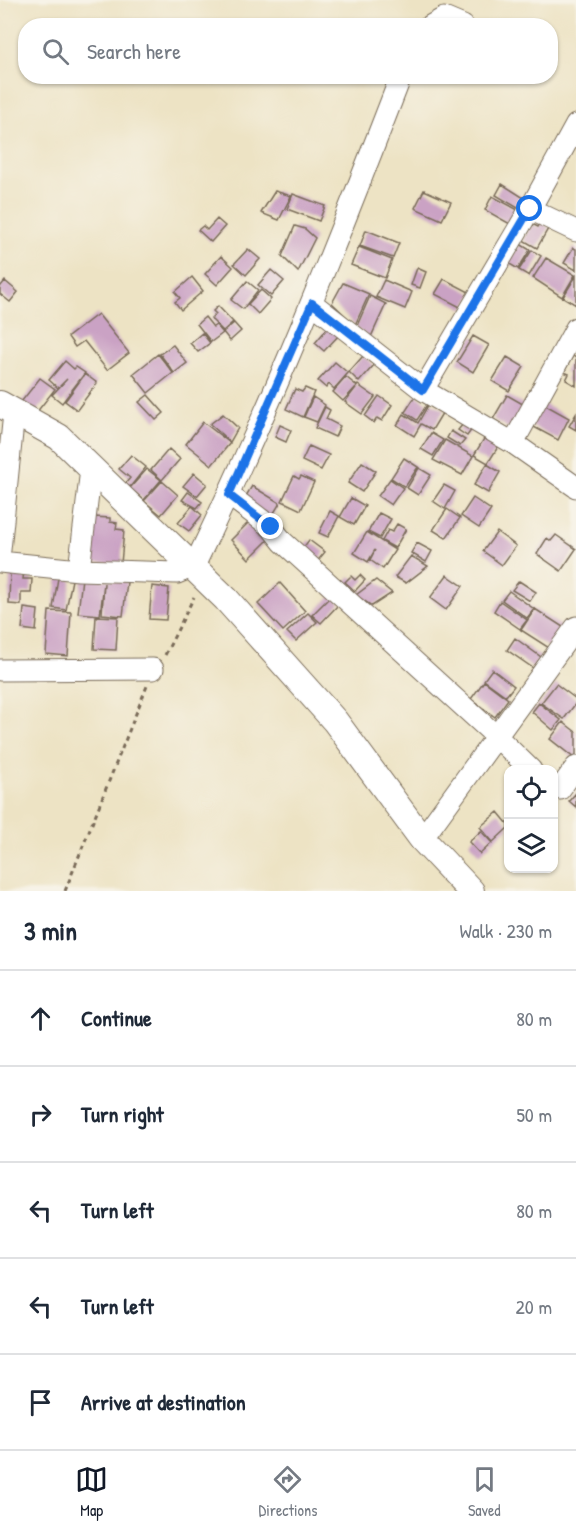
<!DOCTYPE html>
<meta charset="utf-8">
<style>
:root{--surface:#fff;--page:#f6f6f7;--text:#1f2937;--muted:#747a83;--line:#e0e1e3;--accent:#111827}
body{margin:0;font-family:"Patrick Hand",sans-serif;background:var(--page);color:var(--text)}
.controls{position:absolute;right:18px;bottom:18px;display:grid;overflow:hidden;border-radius:12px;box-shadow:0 2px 4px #0004}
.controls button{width:54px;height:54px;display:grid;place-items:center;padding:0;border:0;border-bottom:2px solid var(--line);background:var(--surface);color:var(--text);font:30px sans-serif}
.stop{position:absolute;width:18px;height:18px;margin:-14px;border:4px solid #1a73e8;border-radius:50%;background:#fff}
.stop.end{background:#1a73e8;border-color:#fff;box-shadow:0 2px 6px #0008}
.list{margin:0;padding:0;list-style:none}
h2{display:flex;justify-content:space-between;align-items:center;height:78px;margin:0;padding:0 24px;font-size:26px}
h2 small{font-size:20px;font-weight:400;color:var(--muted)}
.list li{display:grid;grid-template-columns:39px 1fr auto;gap:18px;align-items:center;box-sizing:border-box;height:96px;padding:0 24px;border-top:2px solid var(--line)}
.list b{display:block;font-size:22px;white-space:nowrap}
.list em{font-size:20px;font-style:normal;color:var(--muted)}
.icon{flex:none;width:33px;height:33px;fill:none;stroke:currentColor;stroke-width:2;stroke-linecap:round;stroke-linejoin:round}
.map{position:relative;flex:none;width:576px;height:891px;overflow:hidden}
.search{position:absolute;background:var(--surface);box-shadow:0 2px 4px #0004;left:18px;right:18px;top:18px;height:66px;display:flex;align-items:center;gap:15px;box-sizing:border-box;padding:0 21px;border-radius:24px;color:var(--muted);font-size:22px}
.sheet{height:558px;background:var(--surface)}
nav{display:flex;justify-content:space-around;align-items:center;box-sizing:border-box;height:84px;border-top:2px solid var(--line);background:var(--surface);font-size:16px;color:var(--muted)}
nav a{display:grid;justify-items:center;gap:3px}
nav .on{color:var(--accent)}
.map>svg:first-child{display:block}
.building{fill:#caa2c4}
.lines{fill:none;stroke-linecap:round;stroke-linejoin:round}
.minor-casing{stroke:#796b58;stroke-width:23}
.tertiary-casing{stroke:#796b58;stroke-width:28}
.path{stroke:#796b58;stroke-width:3;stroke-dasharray:4.5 4.5;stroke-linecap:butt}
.minor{stroke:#fff;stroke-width:21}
.tertiary{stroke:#fff;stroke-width:26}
.route{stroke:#1a73e8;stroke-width:8}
</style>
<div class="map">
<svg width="576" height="891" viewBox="0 0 576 891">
<rect width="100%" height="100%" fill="#f7f3e8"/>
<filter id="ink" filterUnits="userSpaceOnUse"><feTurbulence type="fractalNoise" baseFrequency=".0167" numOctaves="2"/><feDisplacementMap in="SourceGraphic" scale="12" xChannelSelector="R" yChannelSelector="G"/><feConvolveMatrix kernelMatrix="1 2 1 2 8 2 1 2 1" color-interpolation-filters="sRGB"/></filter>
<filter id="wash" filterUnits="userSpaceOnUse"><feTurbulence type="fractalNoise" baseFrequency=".008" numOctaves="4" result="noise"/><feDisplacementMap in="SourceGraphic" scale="24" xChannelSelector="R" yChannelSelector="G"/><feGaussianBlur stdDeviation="1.35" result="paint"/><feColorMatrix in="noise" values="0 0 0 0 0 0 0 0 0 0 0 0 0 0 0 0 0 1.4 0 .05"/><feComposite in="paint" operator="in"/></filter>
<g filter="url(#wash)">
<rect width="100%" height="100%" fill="#ede3c4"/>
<g id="blocks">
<path class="building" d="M502,184l22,14 -6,10 -22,-13z
M424,190l27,12 -9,18 -27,-12z
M275,191l16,5 -12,24 -18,-7z
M293,194l32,12 -6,15 -32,-12z
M492,196l26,14 -8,14 -25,-14z
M217,219l8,7 -14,16 -13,-12 5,-4 4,4z
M540,222l9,5 -12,21 -14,-8 9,-16 6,3z
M295,226l10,3 10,9 -17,34 -16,-16z
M366,230l33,13 -6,15 -33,-12z
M520,244l10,6 -12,19 -10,-6z
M359,247l33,13 -7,18 -34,-13z
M573,248l3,1v21l-12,-7z
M248,249l12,10 -14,16 -12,-11z
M532,250l9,6 -12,20 -10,-6z
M221,256l12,11 -16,18 -12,-11z
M546,258l29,17 -13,22 -29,-19z
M417,268l9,4 -6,16 -9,-3z
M271,270l13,11 -13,15 -13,-11z
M576,276v29l-13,-8z
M192,277l11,14 -22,19 -6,-8 5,-4 -5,-6z
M444,279l29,15 -9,15 -29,-15z
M384,280l28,12 -7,17 -29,-12z
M5,281l13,11 -8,10 -10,-8v-7z
M247,281l11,9 -15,19 -12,-9z
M343,283l26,11 -14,31 -23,-22z
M261,290l10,9 -13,15 -10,-10z
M370,296l16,8 -16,35 -14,-11z
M218,306l15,16 -10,9 -12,-12 5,-5 -3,-3z
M98,314l31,39 -22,17 -23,-29 -9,6 -7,-10z
M205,317l8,10 3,-2 7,8 -12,9 -14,-18z
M234,323l7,8 -11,10 -7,-9z
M330,325l10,9 -16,17 -9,-8z
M202,333l8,10 -12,9 -8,-9z
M473,336l16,9 -16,27 -16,-10z
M173,345l14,18 -13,10 -14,-19z
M158,354l15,19 -25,20 -15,-19z
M363,356l11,9 -15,17 -10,-10z
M573,356l3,2v28l-10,-6 3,-6 -5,-2z
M507,357l17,10 -15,24 -17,-10z
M65,361l9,8 2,-2 9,6 -23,30 -10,-8 15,-16 -9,9 -9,-8z
M335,362l13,11 -14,16 -5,-5 -3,4 -8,-7z
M85,374l12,9 -20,27 -12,-9z
M346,377l11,9 -14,15 -10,-9z
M40,378l15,11 -19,24 -15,-11z
M358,385l17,12 -13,17 -17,-12z
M305,388l9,4 -11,25 -17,-8 9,-20 7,3z
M148,395l16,18 -8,7 -17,-18z
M416,395l12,8 -11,17 -12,-8z
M507,395l21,12 -15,24 -20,-12z
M379,396l13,9 -10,16 -5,-3 -3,5 -9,-7z
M313,397l12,8 -8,17 -13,-5z
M430,402l14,8 -12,20 -11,-6 -7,12 -17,-11 7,-11 14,9z
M542,403l27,15 -11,22 -28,-15z
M325,407l5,3 -4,9 14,7 -5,11 -20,-9z
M223,414l15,14 -8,14 -20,-18z
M576,414v16l-7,-4z
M203,422l27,21 -18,22 -26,-21z
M463,424l9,5 -5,7 -9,-6z
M280,425l11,5 -5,12 -11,-5z
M451,431l14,9 -5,6 -13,-8z
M431,433l12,7 -10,16 -12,-7z
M487,434l14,8 -13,21 -14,-8z
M445,440l28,16 -11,19 -29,-15z
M309,446l20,9 -8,15 -19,-9z
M169,449l11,10 -18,21 -11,-10z
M131,455l15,12 -16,20 -5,-3 5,-6 -11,-9z
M404,458l14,9 -13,20 -14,-9z
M362,462l14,9 -14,21 -14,-9z
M487,464l13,8 -12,21 -14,-8z
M419,468l12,7 -13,20 -11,-7z
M147,469l14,11 -17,20 -14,-12z
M194,473l13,11 -10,12 -14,-10z
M294,476l5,3 2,-3 13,6 -13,28 -19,-9z
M390,479l13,9 -12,17 -13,-9z
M162,481l16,14 -17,20 -17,-14z
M444,485l11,6 -10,18 -12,-8z
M252,486l28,17 -9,15 -28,-17z
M188,492l14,10 -5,6 -15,-8z
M351,498l14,8 -11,19 -14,-8z
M473,498l18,12 -12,18 -18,-12z
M192,506l10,9 -13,16 -11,-8z
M447,509l13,9 -14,20 -13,-8z
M330,511l9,5 -11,21 -9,-4z
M379,513l12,6 -11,19 -12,-6z
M94,517l16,1v4l7,1 -1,6 8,1 -3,34 -31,-2z
M253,518l19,18 -23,23 -18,-19z
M397,524l9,5 -11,19 -13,-7 6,-11 4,2z
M367,532l28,18 -12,19 -13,-9 5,-10 -7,12 -14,-9z
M497,532l19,14 -14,19 -19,-14z
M556,535l20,14 -15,22 -24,-17 10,-16 4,3z
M309,540l16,12 -10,12 -15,-12z
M417,543l15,8 -6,11 -15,-9z
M411,556l17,10 -22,17 -11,-6z
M10,569l14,1 -1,9h9l-1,14h-10v12l-12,-1z
M360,575l5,5 -10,11 -10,-9 6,-6 4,4z
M447,575l16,11 -17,24 -16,-12z
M58,578l14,2 -6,30 -13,-2z
M82,578l45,4 -4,34 -21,-2 2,-31 -4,32 -22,-2z
M376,580l16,13 -20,13 -16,-11z
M519,581l17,11 -6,9 -18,-11z
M280,583l25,28 -22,20 -25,-27z
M152,586l17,2 -3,32 -17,-1z
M509,591l25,18 -7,9 -25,-18z
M332,595l8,8 -19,20 -9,-8z
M500,601l27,19 -7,9 -26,-18z
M24,608l14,2 -2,21 -14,-2z
M535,609l28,18 -14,21 -28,-18z
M49,611l22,1 -3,44 -22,-2z
M308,613l9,9 -21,19 -9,-9z
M96,616l22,1 -2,33 -22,-1z
M515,638l26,19 -8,11 -26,-18z
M492,669l22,17 -8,10 -22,-16z
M484,681l24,18 -13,18 -24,-18z
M556,684l20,15v4l-12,16 -23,-16z
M539,703l22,17 -8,10 -21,-18z
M563,722l13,10v24l-2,2 -24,-19z
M576,793v14l-7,-6z
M498,812l10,12v4l-15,14 -13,-15z
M481,831l11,12 -12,11 -11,-12z"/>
</g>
</g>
<g filter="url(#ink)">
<use href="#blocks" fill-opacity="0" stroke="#796b58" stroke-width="1.5"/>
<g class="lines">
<g class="minor-casing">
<path id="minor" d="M430,26l14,-8 19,8
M530,209l46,22
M312,303l111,87 107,-181 46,-84
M576,328l-63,115 63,44
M423,390l90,53
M229,495l42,32 12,15 214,195 34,33
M0,550l14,-137
M0,562l79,8 98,3 17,-7c78,-160 143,-324 207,-490
M79,570l12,-101
M0,670l153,-1
M554,788l6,1 16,-22
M422,839l154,-212"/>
</g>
<g class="tertiary-casing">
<path id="tertiary" d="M0,404l59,33 167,162 109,122 87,118 49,52"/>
</g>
<path class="path" d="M165,655l29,-58
M65,891l82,-205"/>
<use href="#minor" class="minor"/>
<use href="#tertiary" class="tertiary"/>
</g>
</g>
<g class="lines" filter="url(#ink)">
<path class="route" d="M271,527l-42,-32 83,-192 111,87 107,-181"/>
</g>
</svg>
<div class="controls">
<button><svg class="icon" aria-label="locate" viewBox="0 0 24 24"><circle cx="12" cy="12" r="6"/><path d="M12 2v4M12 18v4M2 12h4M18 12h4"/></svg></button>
<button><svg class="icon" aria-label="layers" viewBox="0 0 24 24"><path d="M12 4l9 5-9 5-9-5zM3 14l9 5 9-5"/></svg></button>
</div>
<div class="stop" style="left:530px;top:209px"></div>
<div class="stop end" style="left:271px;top:527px"></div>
<div class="search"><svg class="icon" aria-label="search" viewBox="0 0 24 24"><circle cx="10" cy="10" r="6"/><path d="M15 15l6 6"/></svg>Search here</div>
</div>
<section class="sheet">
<h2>3 min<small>Walk · 230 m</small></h2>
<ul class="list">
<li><svg class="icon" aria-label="ahead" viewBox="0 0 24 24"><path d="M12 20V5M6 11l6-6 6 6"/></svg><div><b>Continue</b></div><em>80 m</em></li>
<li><svg class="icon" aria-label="right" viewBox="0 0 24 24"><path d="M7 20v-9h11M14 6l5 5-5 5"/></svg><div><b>Turn right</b></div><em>50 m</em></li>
<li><svg class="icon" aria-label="left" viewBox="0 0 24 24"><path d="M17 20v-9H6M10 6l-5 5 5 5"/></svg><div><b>Turn left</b></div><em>80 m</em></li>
<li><svg class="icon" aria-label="left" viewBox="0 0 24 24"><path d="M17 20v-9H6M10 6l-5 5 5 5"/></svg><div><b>Turn left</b></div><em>20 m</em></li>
<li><svg class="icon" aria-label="arrive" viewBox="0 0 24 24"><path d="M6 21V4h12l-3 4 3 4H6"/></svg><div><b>Arrive at destination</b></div></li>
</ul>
</section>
<nav>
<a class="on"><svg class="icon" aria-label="map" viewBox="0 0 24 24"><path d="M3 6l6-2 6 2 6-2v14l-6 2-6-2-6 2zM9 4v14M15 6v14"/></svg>Map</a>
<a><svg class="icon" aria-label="directions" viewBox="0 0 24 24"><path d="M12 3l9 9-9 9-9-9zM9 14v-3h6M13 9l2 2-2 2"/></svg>Directions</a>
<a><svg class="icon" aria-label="saved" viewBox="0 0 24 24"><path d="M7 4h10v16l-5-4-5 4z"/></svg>Saved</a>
</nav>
